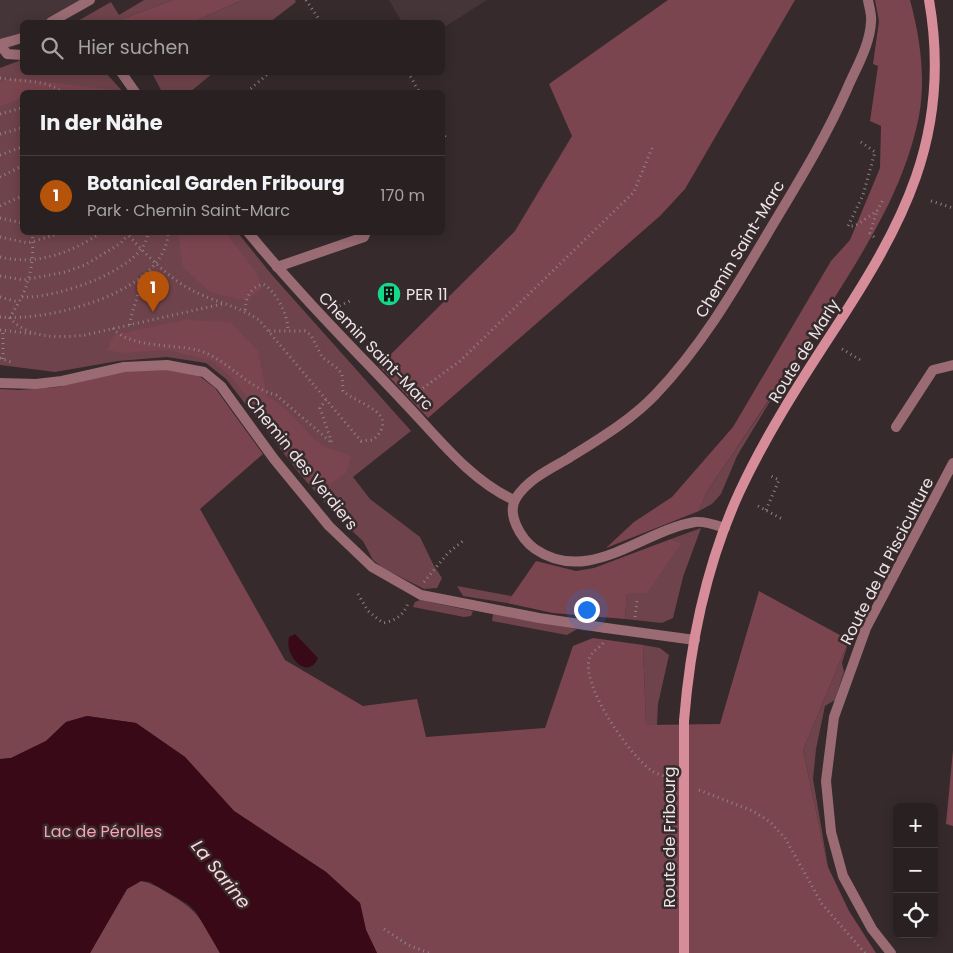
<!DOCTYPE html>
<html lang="de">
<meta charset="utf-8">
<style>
:root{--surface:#282021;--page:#342d2e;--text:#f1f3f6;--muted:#a5a3a5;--line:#443e3f;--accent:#b45309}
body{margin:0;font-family:Poppins,sans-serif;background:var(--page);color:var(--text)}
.controls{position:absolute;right:15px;bottom:15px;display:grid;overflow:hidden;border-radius:8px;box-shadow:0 2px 12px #0003}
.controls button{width:45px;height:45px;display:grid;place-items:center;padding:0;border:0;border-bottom:1px solid var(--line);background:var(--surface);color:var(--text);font:25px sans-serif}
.you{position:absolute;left:586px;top:609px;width:18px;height:18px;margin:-12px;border:4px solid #fff;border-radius:50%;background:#1a73e8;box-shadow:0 0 0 8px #1a73e833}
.badge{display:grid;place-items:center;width:32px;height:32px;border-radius:50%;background:var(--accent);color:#fff;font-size:16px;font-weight:700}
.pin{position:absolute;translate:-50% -41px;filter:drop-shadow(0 1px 2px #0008)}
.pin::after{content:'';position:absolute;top:26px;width:18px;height:15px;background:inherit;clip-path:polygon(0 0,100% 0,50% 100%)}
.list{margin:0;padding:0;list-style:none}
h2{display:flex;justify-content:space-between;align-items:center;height:65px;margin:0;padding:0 20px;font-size:21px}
h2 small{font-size:16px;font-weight:400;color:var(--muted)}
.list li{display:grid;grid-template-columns:32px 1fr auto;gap:15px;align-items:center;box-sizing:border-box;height:80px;padding:0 20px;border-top:1px solid var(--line)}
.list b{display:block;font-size:19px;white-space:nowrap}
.list p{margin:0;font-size:16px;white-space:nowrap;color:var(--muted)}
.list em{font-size:16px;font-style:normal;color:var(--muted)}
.icon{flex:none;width:28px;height:28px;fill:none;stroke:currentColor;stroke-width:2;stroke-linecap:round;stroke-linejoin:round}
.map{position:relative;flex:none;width:953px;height:953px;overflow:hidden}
.search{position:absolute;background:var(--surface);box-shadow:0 2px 12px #0003;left:20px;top:20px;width:425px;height:55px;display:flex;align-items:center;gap:12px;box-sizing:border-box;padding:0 18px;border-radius:8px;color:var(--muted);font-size:19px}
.panel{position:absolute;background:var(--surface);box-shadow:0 2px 12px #0003;left:20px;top:90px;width:425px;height:145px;border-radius:8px}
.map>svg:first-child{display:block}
.built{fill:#463538}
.green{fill:#6f434b}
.forest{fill:#7b454f}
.water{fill:#390917}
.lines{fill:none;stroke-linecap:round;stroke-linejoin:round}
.path{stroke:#8e8385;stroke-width:3;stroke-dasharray:1 4;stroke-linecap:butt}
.service{stroke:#9a6b73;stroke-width:10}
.minor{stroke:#9a6b73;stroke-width:10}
.secondary{stroke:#d78c9a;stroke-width:10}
.secondary-bridge{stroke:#d78c9a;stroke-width:10}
.labels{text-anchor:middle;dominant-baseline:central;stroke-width:5;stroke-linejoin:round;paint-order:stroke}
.street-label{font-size:16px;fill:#ece4e6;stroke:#362a2c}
.poi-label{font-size:16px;fill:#ece4e6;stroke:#362a2c;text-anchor:start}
.park-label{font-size:16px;fill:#faa2b2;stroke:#362a2c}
.water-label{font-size:18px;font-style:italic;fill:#fed8de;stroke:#362a2c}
</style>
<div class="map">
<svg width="953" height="953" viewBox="0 0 953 953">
<rect width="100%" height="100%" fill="#362a2c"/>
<path class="built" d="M0,0h95l-39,22h-34v20l-22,12z
M389,0h98l-44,28 -1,-6h-40z"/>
<path class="green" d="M144,0h29l-59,22h-38l35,-20 8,13z
M242,0h53l1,2 -26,20h-77z
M21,60l1,12 84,1 17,19h-101v140l216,1 34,42 139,156 -58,46 17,22 50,38 14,29 8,12 -5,10 -13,1 -41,-21 -10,-8 -10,-19 -23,-21 -41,-47 -73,-94 -20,-16 -39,-6 -49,4 -63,11 -55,-7v-297z
M152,73h61l-23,19h-28z
M781,383l-44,73 -16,38 -9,10 -13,7 7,-18z
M701,528l-18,49 -10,41 -11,5 -37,-4 2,-26 53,-50 -9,-4z
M457,586l55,10 -5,7 -44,-7z
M420,600l53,11 -2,5 -7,1 -51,-10 2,-5z
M493,614l84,15 -10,6 -75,-14z
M849,640l-7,23 2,9 -9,28 -10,6 -9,43 -3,30 15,88 -25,-117z
M643,645l17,3 9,7 -11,49 -1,21h-11z"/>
<path class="forest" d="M173,0h69l-49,22h-79z
M668,0h127l-110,189 -25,27 -232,202 -49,-52 136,-135 57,-95 -23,-52z
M875,0h35c10,37 16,78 9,116 -15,74 -53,131 -92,194 -39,62 -79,122 -121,183l-7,18 -93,37 28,-26 38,-25 61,-70 98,-166 19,-21 30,-72 1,-42 -11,-5 8,-55 -5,-2 6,-43z
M15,78l98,12 1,2h-92v6l-22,8v-24z
M178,233h48l30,39 6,16 -15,13 -37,-9 -27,-25z
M186,320l44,2 28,29 9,46c23,10 35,34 55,48 8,6 20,6 29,12l-5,16 -16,11 -18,-7 -81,-100 -18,-16 -45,-11 -46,3 -15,-3 7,-15z
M166,369l32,6 17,13 48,66 -63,55 85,151 78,46 54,-7 9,38 119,-9 28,-82 20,-8 50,7 3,80 74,-1 39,-133 90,49 -46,110 25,117 21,44 27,42h-499l-11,-23 -6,-27 -34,-31 -92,-61 -49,-54 -49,-34 -49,-7 -21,6 -20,19 -35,17 -11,1v-370l19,1 39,-3 68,-16z
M671,539l10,4 -34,50h-20l-2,26 -72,-6 -46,-10 29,-42 40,10 18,-3z
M953,750v76l-7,-2z
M141,881c10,2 17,6 25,11 34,19 36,29 54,61h-130l37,-64z"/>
<path class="water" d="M295,634l23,24c-10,23 -34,-1 -29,-21z
M87,716l49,7 49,34 49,54 92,61 34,31 6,27 11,23h-157l-24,-41 -8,-8 -38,-22 -9,-1 -14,8 -37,64h-90v-194l11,-1 35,-17 20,-19z"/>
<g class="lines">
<path class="path" d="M306,0l15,22
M408,72l11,20
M0,78c20,4 46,1 62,14
M247,92l23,-20
M0,114l22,-6
M442,132l4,6 -4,2
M0,134l22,-6
M861,142l14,10 -12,43 -15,31h7l22,-15 6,-11
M0,155l22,-8
M0,177l22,-11
M931,201l22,7
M0,206l22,-10
M0,218l22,5
M32,232c2,22 0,42 -9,62 -3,8 -9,15 -13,24 18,21 50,20 75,17l137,-31
M126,232c14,17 38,41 57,53 24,16 53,19 76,35l102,121 12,-1c29,-27 -14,-35 -30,-49l-1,-17 -5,-6 -15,-11 -11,-22 -6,-4h-36
M0,237l28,6 36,-11
M874,237l-4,-4 7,-22
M0,257c36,9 71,-4 102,-25
M0,276l24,4 41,-8 20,-7 36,-22 7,-8
M0,297l18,5
M22,297c32,2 124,-27 126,-65
M335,308l17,-8
M245,310c1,-13 5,-22 18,-26 13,7 25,31 25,46
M0,317c48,5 167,-25 168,-85
M130,325c1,-18 12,-29 8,-47
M113,328c16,20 60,16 84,22 30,8 48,37 79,45l56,48 -12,-35 7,-10
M0,330l34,4
M842,349l20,12
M0,358l13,5
M3,359v-29
M415,394l45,-33 174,-169 18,-44
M758,506l24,13
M766,510l13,-30 -8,-4
M424,582l24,-29 15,-12
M358,594l10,17 15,12c12,-2 21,-8 25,-20
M635,617l2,-16
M603,643c-4,6 -12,8 -14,17 -7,27 41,96 63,111 5,3 12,5 18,7
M699,790l54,21 17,11 15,16 37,66 43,49
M384,929l24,16 21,8"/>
<path class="service" d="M51,22l39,-22
M277,267l87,-30 2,-5
M0,383l36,1 26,-3 62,-14 43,-2 37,7 17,14 53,73 55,67 43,41 49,28 118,23 67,10
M896,427l37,-57 20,-5"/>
<path class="minor" d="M0,44l7,10 15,1
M1,44l21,-6
M121,72l14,20
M248,232c48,59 102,113 154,168 34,35 67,80 112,100
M725,528c-9,-3 -20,-7 -30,-6 -54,9 -106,64 -160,27 -14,-10 -29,-35 -19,-51 12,-19 34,-29 53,-40 30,-19 61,-37 86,-63 48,-50 82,-110 117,-169 27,-45 54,-89 75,-137 9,-21 23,-44 24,-67 1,-7 -2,-15 -3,-22
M606,628l89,12
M891,953l-19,-24 -29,-53 -12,-44 -5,-51 8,-64 32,-89 87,-165"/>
<path class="secondary" d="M684,721c6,-76 23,-158 55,-228 26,-56 59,-108 93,-160 70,-107 121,-197 97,-333"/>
<path class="secondary-bridge" d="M684,953v-232"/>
</g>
<defs>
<g id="building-disc" transform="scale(1.25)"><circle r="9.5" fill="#14d989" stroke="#362a2c"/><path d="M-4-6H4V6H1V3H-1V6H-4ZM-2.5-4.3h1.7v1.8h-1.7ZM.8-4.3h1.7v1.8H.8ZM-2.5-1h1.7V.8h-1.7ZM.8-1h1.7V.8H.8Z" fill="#111"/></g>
</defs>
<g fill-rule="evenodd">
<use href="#building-disc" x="389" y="294"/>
</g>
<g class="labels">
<g class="street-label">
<text transform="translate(740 249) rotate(-59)">Chemin Saint-Marc</text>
<text transform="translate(376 351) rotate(46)">Chemin Saint-Marc</text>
<text transform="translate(804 351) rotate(-58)">Route de Marly</text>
<text transform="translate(302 463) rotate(51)">Chemin des Verdiers</text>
<text transform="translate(887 561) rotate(-63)">Route de la Pisciculture</text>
<text transform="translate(669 837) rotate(-90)">Route de Fribourg</text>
</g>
<g class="poi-label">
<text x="406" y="294">PER 11</text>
</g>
<g class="park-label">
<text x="103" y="831">Lac de Pérolles</text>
</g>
<g class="water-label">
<text transform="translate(221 874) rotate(51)">La Sarine</text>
</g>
</g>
</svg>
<div class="controls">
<button>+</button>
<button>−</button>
<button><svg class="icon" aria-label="locate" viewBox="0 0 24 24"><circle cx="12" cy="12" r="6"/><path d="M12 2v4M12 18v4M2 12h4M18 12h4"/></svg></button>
</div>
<div class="you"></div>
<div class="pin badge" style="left:153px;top:312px">1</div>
<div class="search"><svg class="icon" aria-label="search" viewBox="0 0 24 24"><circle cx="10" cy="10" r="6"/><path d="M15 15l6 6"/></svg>Hier suchen</div>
<section class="panel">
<h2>In der Nähe<small></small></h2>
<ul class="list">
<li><span class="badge">1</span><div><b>Botanical Garden Fribourg</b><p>Park · Chemin Saint-Marc</p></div><em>170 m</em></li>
</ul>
</section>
</div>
